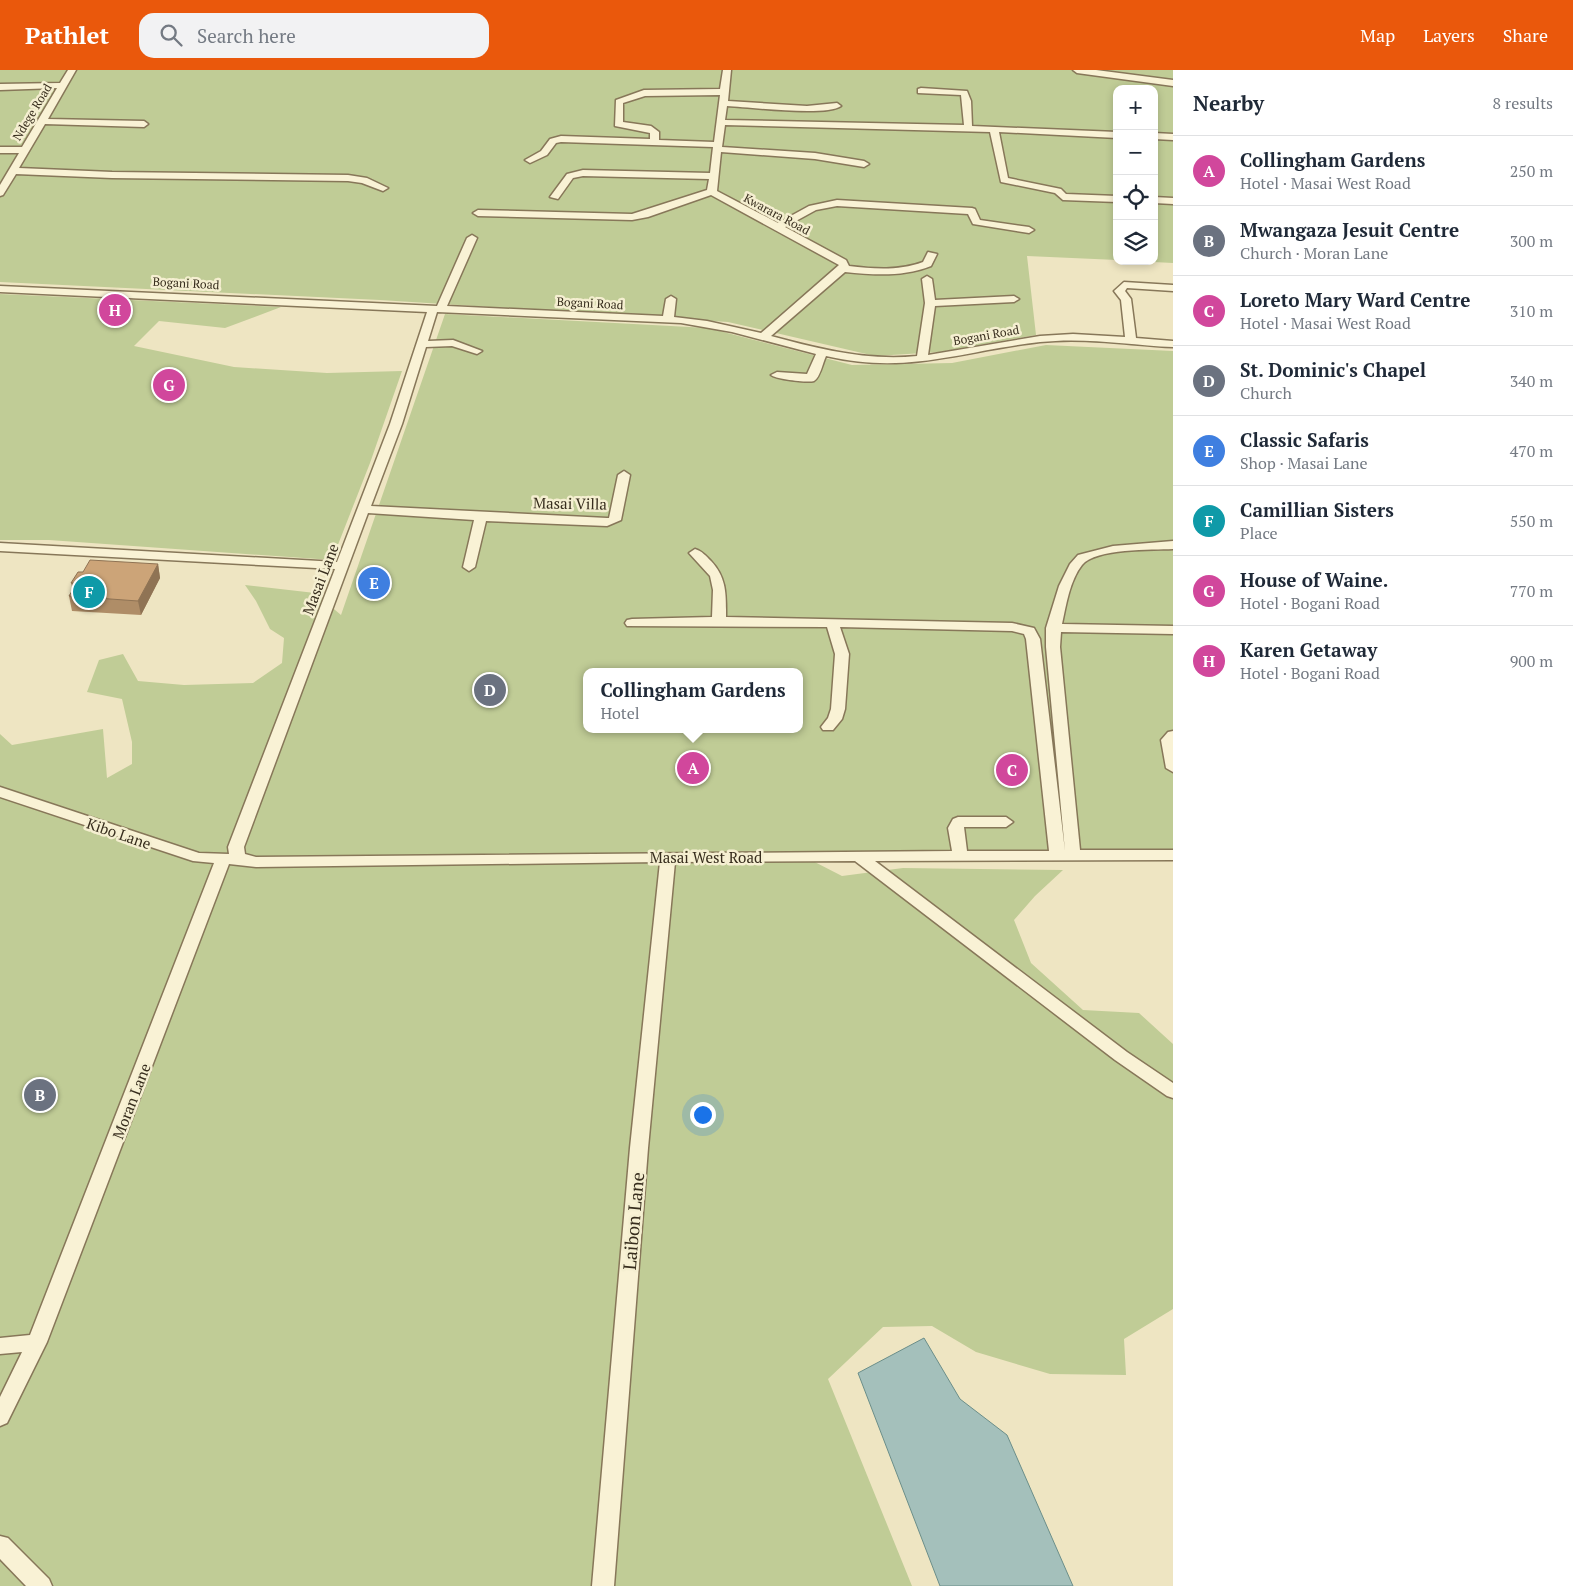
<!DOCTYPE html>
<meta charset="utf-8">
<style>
:root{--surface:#fff;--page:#f2f2f3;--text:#1f2937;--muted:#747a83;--line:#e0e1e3;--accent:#ea580c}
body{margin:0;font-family:"PT Serif",serif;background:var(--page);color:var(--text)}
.controls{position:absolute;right:15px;top:15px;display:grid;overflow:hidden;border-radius:10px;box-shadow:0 2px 8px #0003}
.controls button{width:45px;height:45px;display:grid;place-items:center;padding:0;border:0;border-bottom:1px solid var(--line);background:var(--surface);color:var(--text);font:25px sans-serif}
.you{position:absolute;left:702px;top:1044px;width:18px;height:18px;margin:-12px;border:4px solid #fff;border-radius:50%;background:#1a73e8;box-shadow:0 0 0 8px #1a73e833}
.badge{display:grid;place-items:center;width:32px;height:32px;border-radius:50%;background:var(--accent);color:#fff;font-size:16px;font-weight:700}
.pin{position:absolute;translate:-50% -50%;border:2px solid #fff;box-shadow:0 1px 5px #0006}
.popup{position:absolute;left:583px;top:598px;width:220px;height:65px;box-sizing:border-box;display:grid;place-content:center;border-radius:10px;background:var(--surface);filter:drop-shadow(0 1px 4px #0005);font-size:16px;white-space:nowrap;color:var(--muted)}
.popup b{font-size:19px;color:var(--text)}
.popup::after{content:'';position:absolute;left:50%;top:100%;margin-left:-10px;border:10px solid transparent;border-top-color:var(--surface)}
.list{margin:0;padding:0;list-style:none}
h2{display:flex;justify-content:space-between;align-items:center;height:65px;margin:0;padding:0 20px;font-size:21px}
h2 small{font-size:16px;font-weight:400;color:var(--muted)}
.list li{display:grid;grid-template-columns:32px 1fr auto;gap:15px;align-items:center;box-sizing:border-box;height:70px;padding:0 20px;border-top:1px solid var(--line)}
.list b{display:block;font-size:19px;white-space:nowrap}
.list p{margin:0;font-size:16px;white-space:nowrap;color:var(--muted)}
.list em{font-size:16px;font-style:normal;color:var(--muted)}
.icon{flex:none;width:28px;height:28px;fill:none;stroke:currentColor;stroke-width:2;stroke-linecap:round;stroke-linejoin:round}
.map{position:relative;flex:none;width:1173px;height:1516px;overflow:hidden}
header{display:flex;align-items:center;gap:30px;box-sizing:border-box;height:70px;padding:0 25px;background:var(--accent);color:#fff}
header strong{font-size:24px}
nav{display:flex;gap:28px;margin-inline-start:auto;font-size:18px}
.search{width:350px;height:45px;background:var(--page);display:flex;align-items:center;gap:12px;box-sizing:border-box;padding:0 18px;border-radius:15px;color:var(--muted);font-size:19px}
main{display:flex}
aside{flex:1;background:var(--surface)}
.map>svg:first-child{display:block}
.green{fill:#c0cc96;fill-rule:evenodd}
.water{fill:#a4c0bb;stroke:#6b8e89}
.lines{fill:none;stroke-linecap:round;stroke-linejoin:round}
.street-casing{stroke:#877759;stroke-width:3}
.street{fill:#f9f2d5;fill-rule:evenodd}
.wall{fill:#af8d67}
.shaded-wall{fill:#8f7354}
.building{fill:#cca478;stroke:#8f7354}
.labels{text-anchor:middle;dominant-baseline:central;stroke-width:5;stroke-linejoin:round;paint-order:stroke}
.far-street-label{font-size:12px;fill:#372d1d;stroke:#f5efd1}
.street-label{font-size:15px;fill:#372d1d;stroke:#f5efd1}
.near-street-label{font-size:18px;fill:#372d1d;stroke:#f5efd1}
</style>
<header>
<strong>Pathlet</strong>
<div class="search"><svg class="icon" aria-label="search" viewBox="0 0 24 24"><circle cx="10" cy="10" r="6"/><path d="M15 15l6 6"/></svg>Search here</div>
<nav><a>Map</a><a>Layers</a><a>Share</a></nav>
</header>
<main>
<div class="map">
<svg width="1173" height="1516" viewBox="0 0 1173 1516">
<rect width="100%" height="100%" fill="#eee5c2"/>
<path class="green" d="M0,0h1173v193l-39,-2h20v-172h-37v171l-90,-4 9,79 -96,17 -65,4 -147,-34 -348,-22 -380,-18z
M0,224l281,13 -56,21 -66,-7 -25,25 100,21 93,6 75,-2 -32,92 -38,97 -283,-20h-49z
M445,244l263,14 144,37 100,-2 94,-18 127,6v506l-370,-1 39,20 61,-8 160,2 -28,26 -21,24 17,43 52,47 56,3 34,31v265l-49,30 2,36 -76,-1 -74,-22 -44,-26 -49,1 -55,52 84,207h-912v-852l12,11 91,-16 4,49 25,-14v-22l-10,-43 -35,-7 12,-32 24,-6 15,27 46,4 69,-2 29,-20 2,-25 -14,-9 -14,-28 -11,-16 70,8 26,22zM587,602h212v57h-212z"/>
<path class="water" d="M924,1268l36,61 47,36 66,151h-133l-82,-213z"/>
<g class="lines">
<g class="street-casing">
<path id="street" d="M68,0h8l-28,49 96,2 4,3 -4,3 -99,-3 -26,44 93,4 236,3 19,3 21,10 -5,3 -21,-8 -14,-2 -236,-3 -96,-4 -13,21 -3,1v-11l19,-32h-19v-6h22l35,-59 -57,2v-6l60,-1z
M723,0h8l-3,31 79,5 30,-3 4,3c-15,11 -92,1 -114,0l-2,14 239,5 -3,-30 -43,-2v-4l3,-1 46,3 4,10 1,25 145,6v6l-118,-6 9,46 53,11 5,5 51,2v6l-54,-2 -8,-7 -54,-11 -11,-50 -265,-7 -3,22 93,6 49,8 5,3 -5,3 -49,-8 -94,-7 -4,39 61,32 31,-17 28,-6 135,8 3,1 5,11 49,7 5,3 -5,3 -56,-9 -5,-10 -131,-8 -21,4 -31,17 61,33 3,6c25,3 50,5 74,-4l5,-10 9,2 -6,12c-28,11 -56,9 -86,6l-74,64c48,13 96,25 146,20l8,-53 -3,-24 5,-3 5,3 3,21 79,-4 5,3 -5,3 -79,4 -7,49 112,-19 33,-2 52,3 -4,-37 -7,-9 10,-9 49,3v6l-46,-3 -2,3 6,8 5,39 37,3v6c-44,-2 -88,-10 -133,-5 -79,9 -132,33 -214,14 -3,6 -6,22 -12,25 -6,2 -39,-2 -43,-6l6,-3 30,2 9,-20 -84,-22 -51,-9 -244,-11 -9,29 25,-1 29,11 -5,3 -25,-8 -26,1 -24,77 -31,82 236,12h2l9,-43 6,-4 6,4 -9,45 -14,6 -121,-5 -11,46 -6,4 -6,-4 11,-47 -106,-7 -124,334 1,7 11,3 696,-6 -4,-23 5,-9 5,-2h48l7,5 -7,5h-42l3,24h82l-23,-212 -2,-5 -12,-3 -172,-4 9,27 -4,55 -3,10 -9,11h-10l-2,-3 7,-9 3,-9 4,-55 -8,-27 -200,-1 -2,-3 2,-3 5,-1 80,-2 1,-27 -3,-14 -21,-23 6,-4c7,2 11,7 16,12 16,17 15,34 15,56l286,6 22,5 6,11 25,212 -19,-204v-19l13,-42 11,-22 8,-9 35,-9 60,-5v8c-21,1 -77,-1 -91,16 -12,15 -16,40 -20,59l111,2v8l-112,-2 -1,15 20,203h93v10l-298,1 252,191 46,31v15l-6,-2 -52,-36 -260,-199 -180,1 -27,286 -34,438h-22l38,-438 30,-286 -404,5 -27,-3 -182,478 -40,81 -7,3v-29l22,-45 -22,2v-16l30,-3 184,-472 -21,-2 -193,-64v-10l199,66 30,1 -1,-7 107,-278 -335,-18v-8l337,19 53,-138 37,-112 -427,-20v-6l437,20 30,-68 5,-3 5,3 -30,68 216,10 3,-17 5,-3 5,3 -2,18 33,4 54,12 78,-68 -128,-70 -63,22 -16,3 -154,-4 -5,-3 5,-3 154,4 75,-24 2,-11 -126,-3 -10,2 -15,21 -8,-2 17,-23 16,-4 127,3 3,-26 -152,-5 -5,1 -9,12 -17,8 -5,-3 16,-9 9,-12 11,-3 89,3v-6l-35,-7 1,-26 28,-10 76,-1zM720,25l-6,47 -55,-2v-8l-8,-6 -28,-4v-19l22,-7z
M1073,0h23l77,10v6l-96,-13z
M1154,63l19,1v6l-19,-1z
M1154,127l19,1v6l-19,-1z
M1173,661v41l-7,-4 -5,-28 7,-8z
M0,1466l8,2 41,41 3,7h-26l-26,-27z"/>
</g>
<use href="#street" class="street"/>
</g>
<path class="wall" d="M158,494l2,14 -19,37 -69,-4 -3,-15 4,-6 -2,-7 12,-11z"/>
<path class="shaded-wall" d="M158,494l2,14 -19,37 -3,-14z"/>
<path class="building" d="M90,490l68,4 -20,37 -69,-5 8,-13h-6l7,-11h5z"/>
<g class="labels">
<g class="far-street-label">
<text transform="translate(32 42) rotate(-59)">Ndege Road</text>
<text transform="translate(777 144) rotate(28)">Kwarara Road</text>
<text transform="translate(186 213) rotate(3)">Bogani Road</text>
<text transform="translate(590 233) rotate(3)">Bogani Road</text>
<text transform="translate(986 265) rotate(-10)">Bogani Road</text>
</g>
<g class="street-label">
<text transform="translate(570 433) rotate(1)">Masai Villa</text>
<text transform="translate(320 509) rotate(-69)">Masai Lane</text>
<text transform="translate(119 763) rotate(19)">Kibo Lane</text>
<text x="706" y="787">Masai West Road</text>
<text transform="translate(131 1031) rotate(-69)">Moran Lane</text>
</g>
<g class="near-street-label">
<text transform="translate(633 1151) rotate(-85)">Laibon Lane</text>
</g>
</g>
</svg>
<div class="controls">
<button>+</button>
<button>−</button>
<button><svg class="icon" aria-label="locate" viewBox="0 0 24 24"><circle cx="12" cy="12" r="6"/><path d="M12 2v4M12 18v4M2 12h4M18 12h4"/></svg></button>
<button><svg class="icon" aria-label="layers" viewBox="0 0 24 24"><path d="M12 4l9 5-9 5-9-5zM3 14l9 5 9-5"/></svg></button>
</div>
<div class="you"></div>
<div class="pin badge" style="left:693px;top:698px;background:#d1479c">A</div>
<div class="popup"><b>Collingham Gardens</b>Hotel</div>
<div class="pin badge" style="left:40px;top:1025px;background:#6b7280">B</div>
<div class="pin badge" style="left:1012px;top:700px;background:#d1479c">C</div>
<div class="pin badge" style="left:490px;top:620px;background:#6b7280">D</div>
<div class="pin badge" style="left:374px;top:513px;background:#3f7fe0">E</div>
<div class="pin badge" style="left:89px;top:522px;background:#0f9aa8">F</div>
<div class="pin badge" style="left:169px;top:315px;background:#d1479c">G</div>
<div class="pin badge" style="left:115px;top:240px;background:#d1479c">H</div>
</div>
<aside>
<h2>Nearby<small>8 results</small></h2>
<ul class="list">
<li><span class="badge" style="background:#d1479c">A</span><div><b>Collingham Gardens</b><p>Hotel · Masai West Road</p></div><em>250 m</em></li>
<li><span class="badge" style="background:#6b7280">B</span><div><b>Mwangaza Jesuit Centre</b><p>Church · Moran Lane</p></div><em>300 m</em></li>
<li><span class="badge" style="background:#d1479c">C</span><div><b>Loreto Mary Ward Centre</b><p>Hotel · Masai West Road</p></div><em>310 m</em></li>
<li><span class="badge" style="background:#6b7280">D</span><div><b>St. Dominic's Chapel</b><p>Church</p></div><em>340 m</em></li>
<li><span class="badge" style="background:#3f7fe0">E</span><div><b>Classic Safaris</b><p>Shop · Masai Lane</p></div><em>470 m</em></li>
<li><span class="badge" style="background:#0f9aa8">F</span><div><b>Camillian Sisters</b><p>Place</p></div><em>550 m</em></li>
<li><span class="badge" style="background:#d1479c">G</span><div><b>House of Waine.</b><p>Hotel · Bogani Road</p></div><em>770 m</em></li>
<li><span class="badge" style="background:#d1479c">H</span><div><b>Karen Getaway</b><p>Hotel · Bogani Road</p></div><em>900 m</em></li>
</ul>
</aside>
</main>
